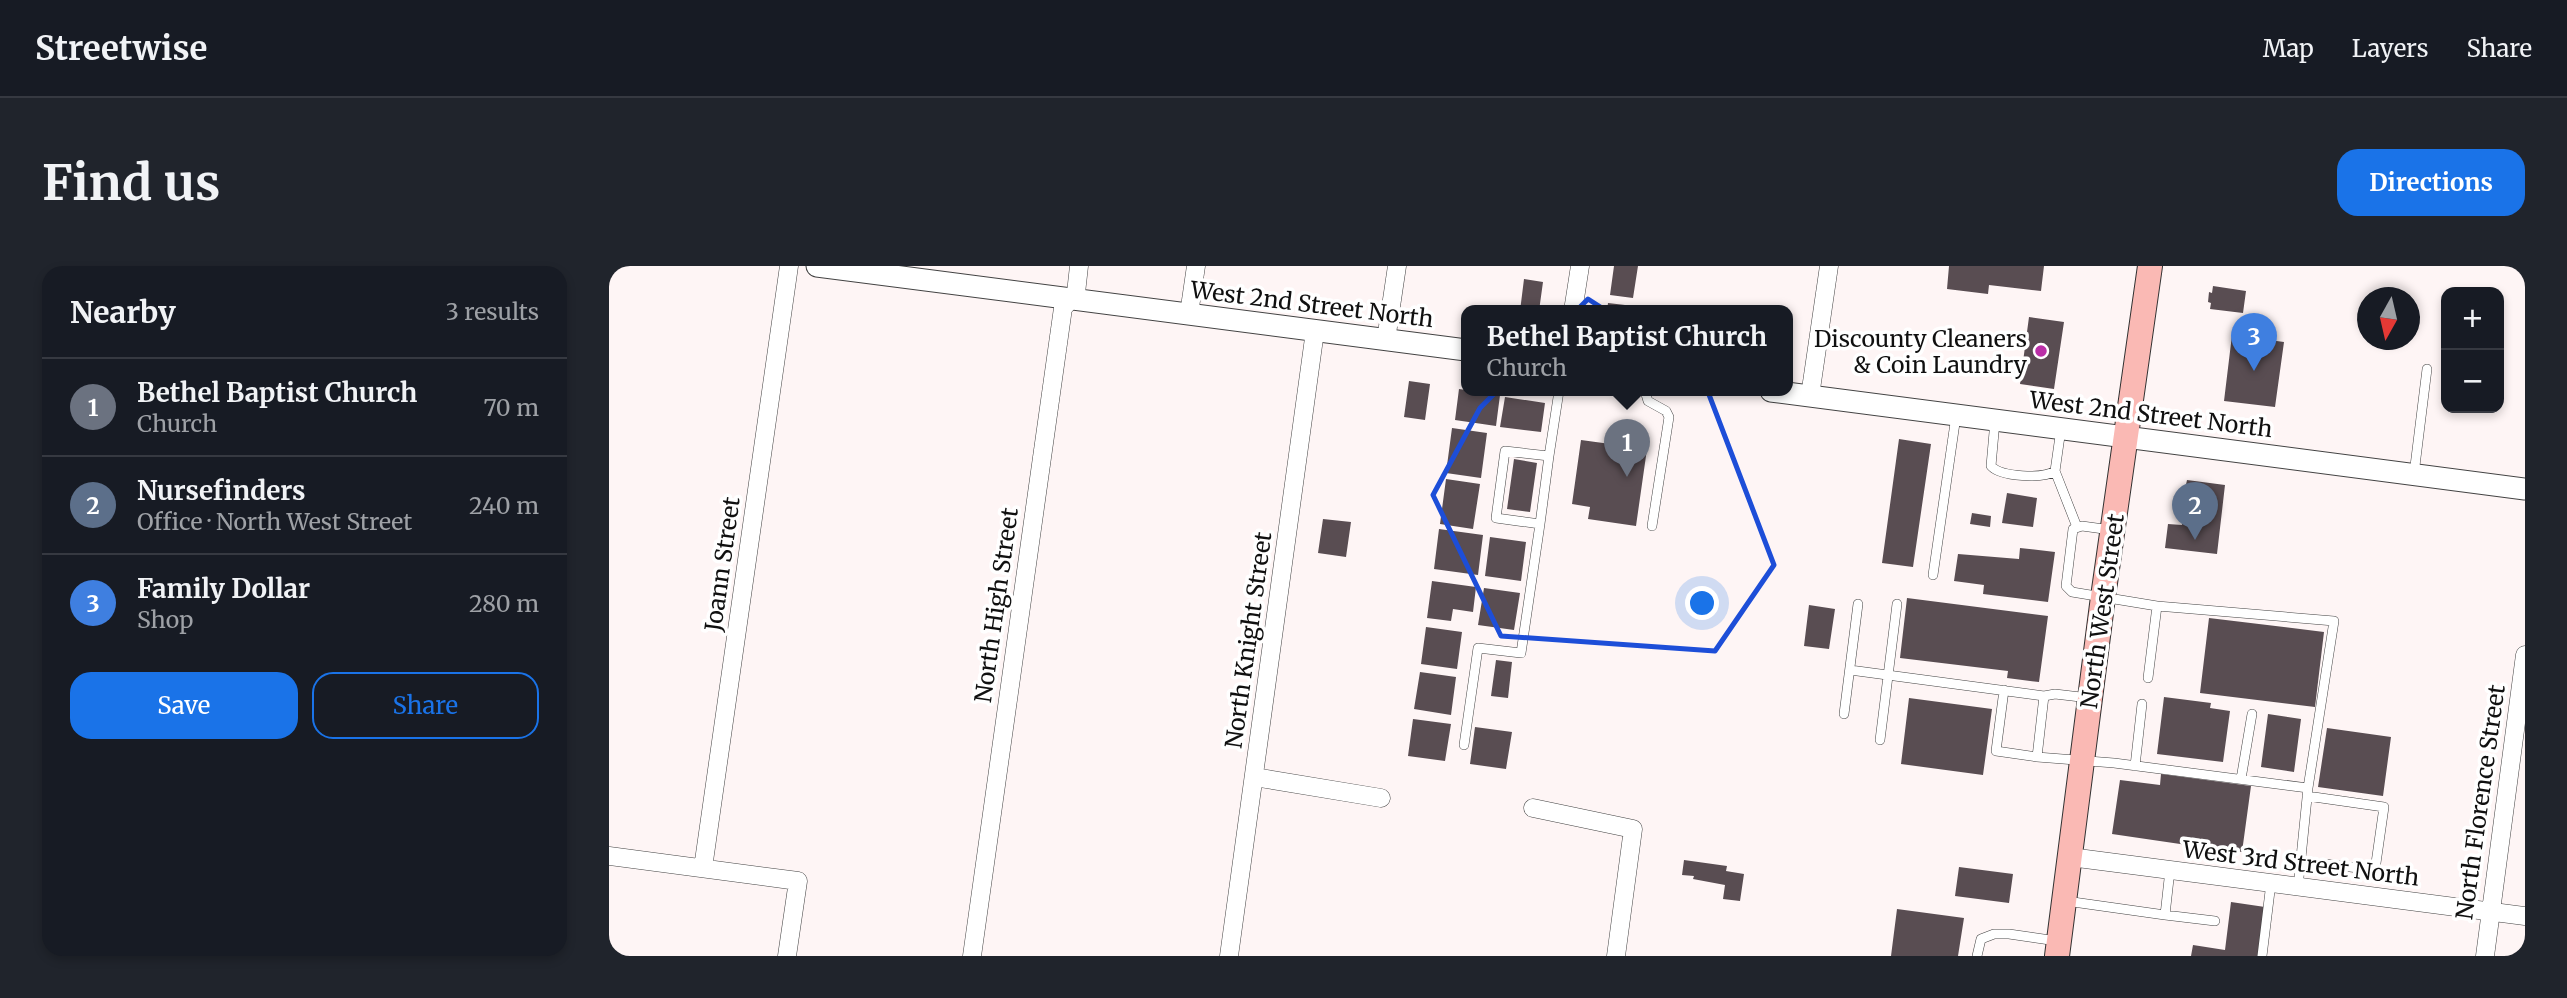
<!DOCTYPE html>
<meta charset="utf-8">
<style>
:root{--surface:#171b24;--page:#20242c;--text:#f1f3f6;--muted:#9ea1a6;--line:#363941;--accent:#1a73e8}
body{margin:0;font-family:Merriweather,serif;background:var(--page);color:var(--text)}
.controls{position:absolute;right:21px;top:21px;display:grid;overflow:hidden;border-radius:14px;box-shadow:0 4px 10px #0003}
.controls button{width:63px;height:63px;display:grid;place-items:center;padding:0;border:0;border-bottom:2px solid var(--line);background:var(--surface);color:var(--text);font:35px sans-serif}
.compass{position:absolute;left:1748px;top:21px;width:63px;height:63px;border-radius:50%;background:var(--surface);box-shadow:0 4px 10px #0003;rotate:188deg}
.you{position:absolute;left:1094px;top:338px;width:24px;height:24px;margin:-18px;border:5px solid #fff;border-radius:50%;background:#1a73e8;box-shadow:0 0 0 10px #1a73e833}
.badge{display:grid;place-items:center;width:46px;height:46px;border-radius:50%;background:var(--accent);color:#fff;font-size:23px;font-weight:700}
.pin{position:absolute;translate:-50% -58px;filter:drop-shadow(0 2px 4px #0008)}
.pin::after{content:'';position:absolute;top:37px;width:24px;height:21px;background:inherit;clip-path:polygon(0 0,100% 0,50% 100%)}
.popup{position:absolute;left:852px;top:39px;width:332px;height:91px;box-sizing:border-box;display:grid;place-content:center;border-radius:14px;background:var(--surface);filter:drop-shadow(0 2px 5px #0005);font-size:23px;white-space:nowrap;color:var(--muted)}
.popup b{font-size:26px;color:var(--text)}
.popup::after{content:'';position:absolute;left:50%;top:100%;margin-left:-14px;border:14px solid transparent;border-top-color:var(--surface)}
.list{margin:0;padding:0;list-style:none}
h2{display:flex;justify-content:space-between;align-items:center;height:91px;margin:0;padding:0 28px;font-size:30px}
h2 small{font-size:23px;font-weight:400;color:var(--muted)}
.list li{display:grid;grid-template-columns:46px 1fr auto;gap:21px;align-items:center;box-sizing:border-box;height:98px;padding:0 28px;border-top:2px solid var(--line)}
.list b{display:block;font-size:26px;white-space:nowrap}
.list p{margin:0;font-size:23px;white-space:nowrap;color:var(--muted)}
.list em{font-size:23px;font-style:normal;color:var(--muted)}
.actions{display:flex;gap:14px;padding:21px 28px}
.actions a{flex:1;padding:16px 0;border:2px solid var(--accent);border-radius:21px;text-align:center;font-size:24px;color:var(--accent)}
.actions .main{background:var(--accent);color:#fff}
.map{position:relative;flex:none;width:1916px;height:690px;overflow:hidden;border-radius:21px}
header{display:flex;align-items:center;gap:42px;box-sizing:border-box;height:98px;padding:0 35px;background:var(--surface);border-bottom:2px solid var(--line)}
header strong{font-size:33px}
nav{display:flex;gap:38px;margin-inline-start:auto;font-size:24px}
.intro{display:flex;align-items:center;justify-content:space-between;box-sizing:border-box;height:168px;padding:0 42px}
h1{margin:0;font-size:49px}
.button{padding:18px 32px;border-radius:21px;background:var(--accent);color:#fff;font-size:24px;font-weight:700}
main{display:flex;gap:42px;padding:0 42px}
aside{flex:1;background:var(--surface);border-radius:21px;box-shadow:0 4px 10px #0003}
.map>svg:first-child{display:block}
.building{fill:#594d52}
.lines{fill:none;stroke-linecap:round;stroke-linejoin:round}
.service-casing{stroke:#434343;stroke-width:10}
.minor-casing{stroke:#434343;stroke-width:19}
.tertiary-casing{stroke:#434343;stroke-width:23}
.secondary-casing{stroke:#323232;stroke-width:26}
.service{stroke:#fff;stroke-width:9}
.minor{stroke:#fff;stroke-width:18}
.tertiary{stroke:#fff;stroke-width:21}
.secondary{stroke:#fab9b4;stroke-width:24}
.marked{fill:none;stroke:#1d4ed8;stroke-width:5;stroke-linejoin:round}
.poi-dot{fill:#ba2fa7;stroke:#fff;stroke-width:2.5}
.labels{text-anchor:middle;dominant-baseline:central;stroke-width:7;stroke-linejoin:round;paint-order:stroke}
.street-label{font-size:23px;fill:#101010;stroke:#fff}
.poi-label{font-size:23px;fill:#101010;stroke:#fff;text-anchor:end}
</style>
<header>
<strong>Streetwise</strong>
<nav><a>Map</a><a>Layers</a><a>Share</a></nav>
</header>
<div class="intro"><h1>Find us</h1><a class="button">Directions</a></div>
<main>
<aside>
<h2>Nearby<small>3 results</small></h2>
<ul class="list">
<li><span class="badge" style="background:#6b7280">1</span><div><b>Bethel Baptist Church</b><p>Church</p></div><em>70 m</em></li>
<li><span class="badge" style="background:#5c6f8a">2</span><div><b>Nursefinders</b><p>Office · North West Street</p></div><em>240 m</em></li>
<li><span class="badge" style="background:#3f7fe0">3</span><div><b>Family Dollar</b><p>Shop</p></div><em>280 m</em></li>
</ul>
<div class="actions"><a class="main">Save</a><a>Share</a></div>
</aside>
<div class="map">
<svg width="1916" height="690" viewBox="0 0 1916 690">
<rect width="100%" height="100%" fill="#fef5f5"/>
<path class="building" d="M1005,0h24l-5,32 -23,-3z
M1340,0h95l-3,25 -52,-6 -1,9 -41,-5z
M915,13l19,3 -4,29h-19z
M1604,20l33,5 -3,22 -33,-4 1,-6 -3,-1 1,-10 3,1z
M999,37l34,4v4h-35z
M1420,51l35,5 -10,67 -34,-5z
M1623,69l52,7 -9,65 -51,-6z
M800,115l21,3 -5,36 -21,-3z
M850,123l41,6 -4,31 -41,-6z
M896,131l40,6 -4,29 -41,-5z
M843,162l35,5 -6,45 -35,-5z
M1290,173l32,5 -18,123 -31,-4z
M972,174l66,9 -11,77 -48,-7 2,-12 -18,-3z
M905,193l23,4 -7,49 -23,-3z
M837,213l34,5 -7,45 -33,-5z
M1578,214l38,5 -8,69 -52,-6 3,-24 14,1 1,-12 -3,-1z
M1398,227l30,5 -4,29 -31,-4z
M1363,247l19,3 -1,11 -20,-3z
M714,253l28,3 -5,35 -28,-4z
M830,263l44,6 -5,40 -44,-6z
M881,271l36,5 -5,39 -36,-5z
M1411,282l35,4 -7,50 -65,-8 1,-9 -30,-4 4,-27 61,5z
M823,315l44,6 -3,25 -20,-3 -2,12 -24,-3z
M875,322l36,5 -6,37 -36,-5z
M1298,332l141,18 -9,66 -32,-4 1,-7 -108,-13z
M1200,339l26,4 -6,40 -25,-3z
M1600,352l115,14 -9,75 -115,-14z
M817,361l36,5 -5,37 -36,-5z
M887,394l16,2 -4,36 -17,-2z
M811,406l36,5 -5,38 -37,-6z
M1555,431l47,6 -1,5 20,3 -7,51 -66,-8z
M1300,432l83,11 -9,66 -82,-11z
M1659,448l33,5 -7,53 -33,-5z
M804,453l38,5 -6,37 -37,-5z
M866,461l37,5 -6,37 -36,-5z
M1718,462l64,9 -8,59 -65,-9z
M1552,508l90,12 -9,66 -39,-6 -1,6 -16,-2 1,-5 -75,-11 8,-54 40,5z
M1075,594l43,6 -1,5 18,3 -4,27 -17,-2 2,-14 -32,-6 1,-3 -12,-1z
M1350,601l54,7 -4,29 -54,-7z
M1622,636l34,5 -7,49h-67l2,-11 32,5z
M1288,643l67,9 -6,38h-67z"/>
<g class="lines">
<g class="service-casing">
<path id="service" d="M1036,125l3,10 18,10 3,6 -17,109
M1386,155l-4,45c10,11 52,13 64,5l6,-42
M1446,205l22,56
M1805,208l13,-105
M931,258l9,-68
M1502,264l-29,-4 -9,3 -7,57 6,6 85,14 -9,72
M1324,309l23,-159
M1548,340l177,15 -26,167
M1241,404l194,26
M1395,424l-8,61 41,6
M1480,432l-34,-4 -11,2 -7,61 77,6 194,25 -10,99
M1235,448l14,-110
M1271,474l17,-136
M855,479l14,-97 43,5 19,-129 -44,-6 9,-67 44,5 10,-65
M1526,500l7,-62
M1632,513l11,-65
M1691,595l75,9 9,-63 -77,-11
M1457,635l99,14 5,-45
M1556,649l50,6
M1368,690l4,-17 13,-5h15l48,7
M1653,690l9,-73"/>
</g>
<g class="minor-casing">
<path id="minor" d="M964,45l7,-45
M580,48l7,-48
M777,74l11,-74
M1201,130l19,-130
M645,511l127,21
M924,542l100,21 -17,127
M0,590l189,25 -11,75
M1461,591l455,59
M94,602l86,-602
M363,690l91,-648 13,-15 3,-27
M620,690l86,-625
M1876,690l40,-301"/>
</g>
<g class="tertiary-casing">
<path id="tertiary" d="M208,0l649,84
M1162,125l754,98"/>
</g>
<g class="secondary-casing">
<path id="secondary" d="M1448,690l46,-359 47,-331"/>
</g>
<use href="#service" class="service"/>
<use href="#minor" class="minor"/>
<use href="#tertiary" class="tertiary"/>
<use href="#secondary" class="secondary"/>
</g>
<path class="marked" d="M979,33l112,72 74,194 -59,86 -214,-15 -68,-141 47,-87z"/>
<circle class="poi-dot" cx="1432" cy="85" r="7"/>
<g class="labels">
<g class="street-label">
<text transform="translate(703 38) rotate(7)">West 2nd Street North</text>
<text transform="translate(1542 148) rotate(7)">West 2nd Street North</text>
<text transform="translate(113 298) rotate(-82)">Joann Street</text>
<text transform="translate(387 339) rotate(-82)">North High Street</text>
<text transform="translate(1493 345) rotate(-82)">North West Street</text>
<text transform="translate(639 374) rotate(-82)">North Knight Street</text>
<text transform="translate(1871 536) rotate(-82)">North Florence Street</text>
<text transform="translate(1692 597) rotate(7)">West 3rd Street North</text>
</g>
<g class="poi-label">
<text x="1418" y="72">Discounty Cleaners<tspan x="1418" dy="26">&amp; Coin Laundry</tspan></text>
</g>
</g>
</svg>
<div class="controls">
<button>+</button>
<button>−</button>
</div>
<svg class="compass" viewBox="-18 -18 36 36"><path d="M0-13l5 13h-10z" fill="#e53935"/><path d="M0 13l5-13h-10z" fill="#9ea1a6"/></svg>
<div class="you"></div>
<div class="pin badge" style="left:1018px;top:211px;background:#6b7280">1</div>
<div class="popup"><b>Bethel Baptist Church</b>Church</div>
<div class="pin badge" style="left:1586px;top:274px;background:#5c6f8a">2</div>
<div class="pin badge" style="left:1645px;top:105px;background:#3f7fe0">3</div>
</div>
</main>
